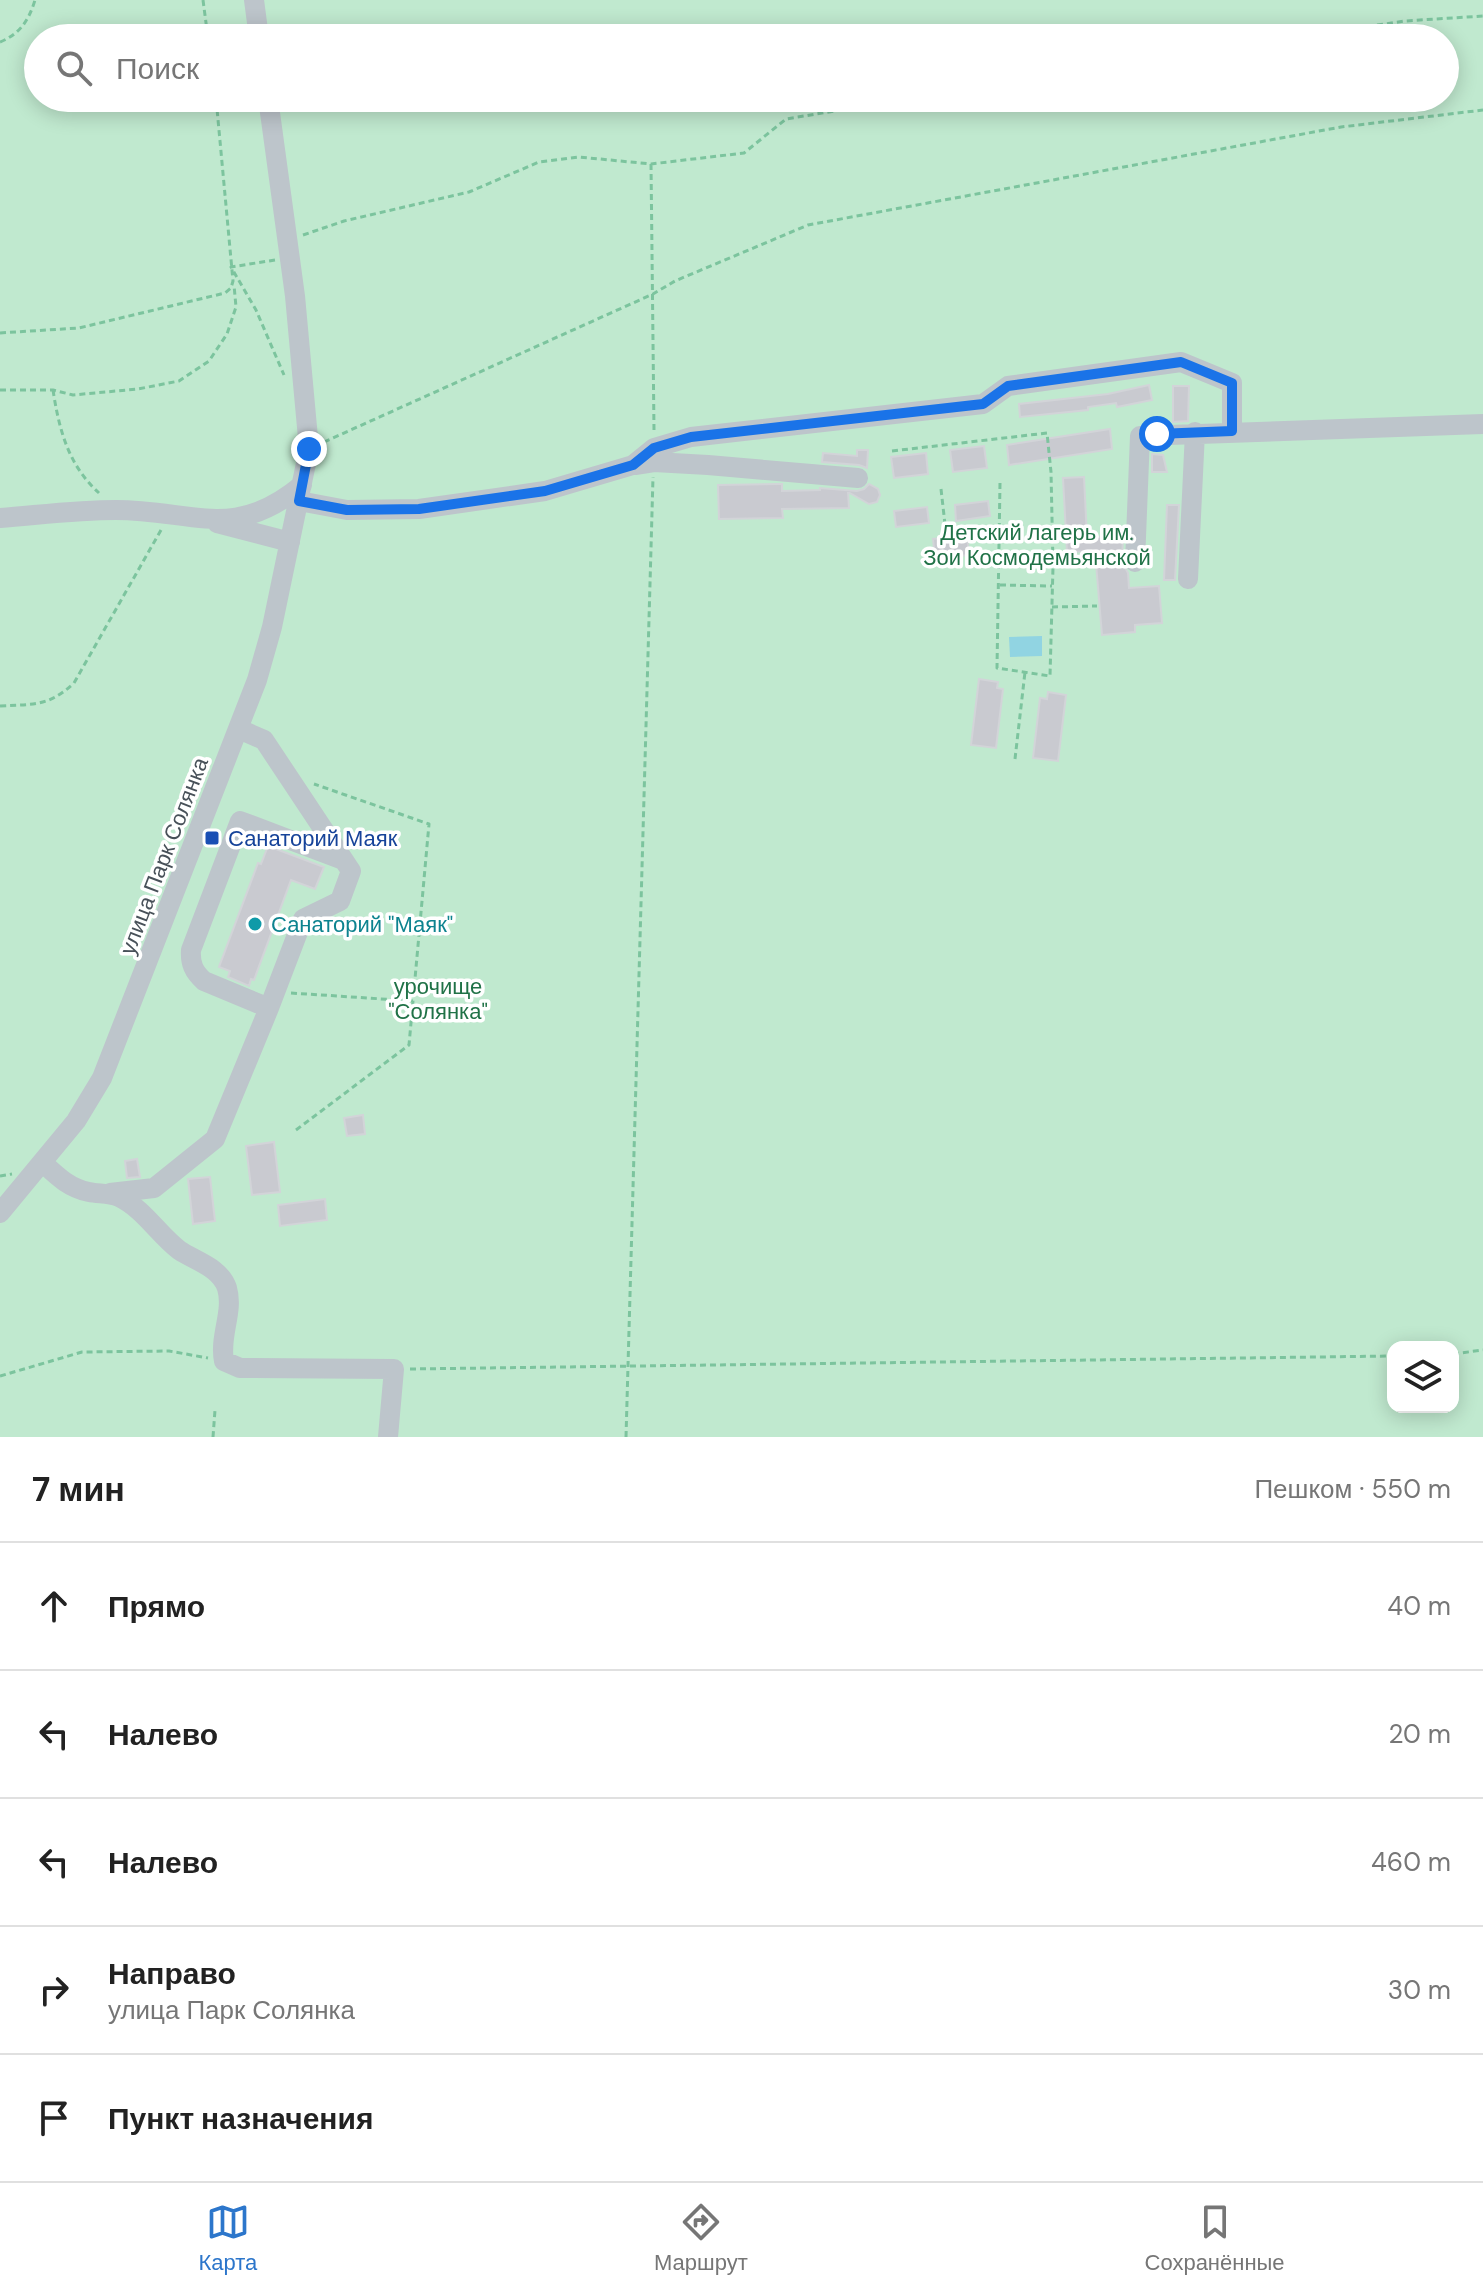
<!DOCTYPE html>
<html lang="ru">
<meta charset="utf-8">
<style>
:root{--surface:#fff;--page:#f2f2f2;--text:#222;--muted:#767676;--line:#e0e0e0;--accent:#2c76cb}
body{margin:0;font-family:"DM Sans",sans-serif;background:var(--page);color:var(--text)}
.controls{position:absolute;right:24px;bottom:24px;display:grid;overflow:hidden;border-radius:16px;box-shadow:0 4px 20px #0003}
.controls button{width:72px;height:72px;display:grid;place-items:center;padding:0;border:0;border-bottom:2px solid var(--line);background:var(--surface);color:var(--text);font:40px sans-serif}
.stop{position:absolute;width:24px;height:24px;margin:-18px;border:6px solid #1a73e8;border-radius:50%;background:#fff}
.stop.end{background:#1a73e8;border-color:#fff;box-shadow:0 2px 8px #0008}
.list{margin:0;padding:0;list-style:none}
h2{display:flex;justify-content:space-between;align-items:center;height:104px;margin:0;padding:0 32px;font-size:34px}
h2 small{font-size:26px;font-weight:400;color:var(--muted)}
.list li{display:grid;grid-template-columns:52px 1fr auto;gap:24px;align-items:center;box-sizing:border-box;height:128px;padding:0 32px;border-top:2px solid var(--line)}
.list b{display:block;font-size:30px;white-space:nowrap}
.list p{margin:0;font-size:26px;white-space:nowrap;color:var(--muted)}
.list em{font-size:26px;font-style:normal;color:var(--muted)}
.icon{flex:none;width:44px;height:44px;fill:none;stroke:currentColor;stroke-width:2;stroke-linecap:round;stroke-linejoin:round}
.map{position:relative;flex:none;width:1483px;height:1437px;overflow:hidden}
.search{position:absolute;background:var(--surface);box-shadow:0 4px 20px #0003;left:24px;right:24px;top:24px;height:88px;display:flex;align-items:center;gap:20px;box-sizing:border-box;padding:0 28px;border-radius:44px;color:var(--muted);font-size:30px}
.sheet{height:744px;background:var(--surface)}
nav{display:flex;justify-content:space-around;align-items:center;box-sizing:border-box;height:112px;border-top:2px solid var(--line);background:var(--surface);font-size:22px;color:var(--muted)}
nav a{display:grid;justify-items:center;gap:4px}
nav .on{color:var(--accent)}
.map>svg:first-child{display:block}
.green{fill:#c0e9cf;fill-rule:evenodd}
.water{fill:#91d4e2}
.building{fill:#c9cad0;stroke:#d2d4d8;stroke-width:2}
.lines{fill:none;stroke-linecap:round;stroke-linejoin:round}
.path{stroke:#7cc49e;stroke-width:3;stroke-dasharray:6 4;stroke-linecap:butt}
.minor{stroke:#bdc5cb;stroke-width:20}
.route{stroke:#1a73e8;stroke-width:10}
.transit-dot{fill:#1a4fb4;stroke:#fff;stroke-width:3}
.culture-dot{fill:#0f9aa8;stroke:#fff;stroke-width:3}
.labels{text-anchor:middle;dominant-baseline:central;stroke-width:7;stroke-linejoin:round;paint-order:stroke}
.park-label{font-size:22px;fill:#207247;stroke:#fff}
.transit-label{font-size:22px;fill:#164399;stroke:#fff;text-anchor:start}
.street-label{font-size:22px;fill:#485159;stroke:#fff}
.culture-label{font-size:22px;fill:#0d838f;stroke:#fff;text-anchor:start}
</style>
<div class="map">
<svg width="1483" height="1437" viewBox="0 0 1483 1437">
<rect width="100%" height="100%" fill="#f0edee"/>
<path class="green" d="M0,0h1483v1437h-1483zM38,38h1407v60h-1407zM1393,1347h60v60h-60z"/>
<path class="water" d="M1042,636v20l-32,1 -1,-20z"/>
<path class="building" d="M1149,385l3,15 -35,7 -1,-4 -28,4v3l-68,7 -1,-13 89,-10z
M1173,386h16l-1,35 -15,1z
M1110,429l2,20 -103,16 -2,-20z
M984,446l3,22 -34,4 -3,-22z
M857,450h11l-1,18 -8,-3 -37,-3 1,-9 34,3z
M926,453l2,21 -34,4 -3,-21z
M1152,454l11,1 4,17h-15z
M1084,477l3,61 22,-2 -1,-8 11,-1 1,8h3l-1,27 6,11 1,15 30,-2 3,37 -27,2v7l-33,3 -7,-84 -28,1 -4,-74z
M779,484h3v7l38,-1v-2l37,3 7,-2 5,-5 9,5 2,6 -3,7 -8,2 -21,-12 1,16 -67,1 1,9 -64,1 -1,-34z
M988,501l2,15 -34,5 -1,-16z
M1167,505h12l-4,75h-11z
M927,507l2,16 -33,4 -2,-16z
M967,535l2,20 -34,3 -2,-19z
M979,679l19,3 -1,6 6,1 -7,59 -25,-3z
M1048,692l18,3 -8,66 -25,-3 7,-60 7,1z
M268,846l56,21 -9,22 -24,-9 -37,100 -3,-1 -2,7 -21,-9 2,-6 -11,-4 39,-104 3,1z
M363,1115l2,19 -18,2 -3,-18z
M274,1142l6,50 -28,3 -6,-49z
M137,1159l3,18 -13,1 -2,-17z
M210,1177l5,44 -22,3 -5,-45z
M325,1199l2,21 -47,6 -2,-21z"/>
<g class="lines">
<path class="path" d="M203,0l5,38
M1288,38l117,-17 78,-5
M0,42c20,-8 29,-22 35,-42
M651,164l3,266
M303,235l41,-14 125,-29 70,-30 40,-5 72,7 93,-11 42,-34 127,-21
M275,260l-44,7 25,43 28,65
M0,333l79,-5 146,-35 6,-5 2,-7 -17,-183
M0,390h53l20,5 65,-6 41,-8 30,-20 18,-27 9,-27 -2,-22
M53,390c6,39 15,75 46,103
M324,442l329,-148 22,-13 133,-56 533,-98 142,-17
M892,451l155,-18 4,39 2,93 68,-2
M1000,483l-3,185 53,8 3,-109
M941,489l5,44
M1000,585l52,1
M1052,607l45,-1
M0,706c34,-2 48,1 74,-23l87,-153
M1015,759l10,-87
M291,993l122,8
M296,1130l113,-85 20,-221 -115,-40
M0,1176l12,-2
M1453,1354l30,-4
M410,1369l983,-13
M0,1376l82,-24 87,-1 39,7
M213,1437l2,-27
M626,1437l27,-960"/>
<path class="minor" d="M254,0l5,38
M635,465l19,-3 54,3 150,13
M299,501l48,9 72,-1 126,-18 88,-26 21,-17 37,-11 292,-33 25,-18 173,-24 51,21v48
M0,518c39,-3 77,-8 116,-8 76,0 118,32 186,-25
M217,523l73,19
M1135,562l5,-126 343,-12
M1188,579l7,-147
M239,729l25,11 87,131 -11,30 -37,18 -34,89 -65,-27c-10,-9 -14,-17 -13,-31l49,-129 103,39
M43,1163c14,13 26,25 46,29 10,2 20,1 30,5 25,12 39,37 60,53 16,11 41,17 48,38 7,24 -8,48 -3,73l16,7 154,1 -6,68
M110,1193l44,-5 61,-49 54,-131
M0,1213l76,-92 26,-43 155,-398 15,-53 37,-178 -14,-153 -27,-198"/>
</g>
<g class="lines">
<path class="route" d="M309,449l-10,52 48,9 72,-1 126,-18 88,-26 21,-17 37,-11 292,-33 25,-18 173,-24 51,21v48l-75,3"/>
</g>
<rect class="transit-dot" x="204" y="830" width="16" height="16" rx="4"/>
<circle class="culture-dot" cx="255" cy="924" r="8"/>
<g class="labels">
<g class="park-label">
<text x="1037" y="532">Детский лагерь им.<tspan x="1037" dy="25">Зои Космодемьянской</tspan></text>
<text x="438" y="986">урочище<tspan x="438" dy="25">"Солянка"</tspan></text>
</g>
<g class="transit-label">
<text x="228" y="838">Санаторий Маяк</text>
</g>
<g class="street-label">
<text transform="translate(164 856) rotate(-69)">улица Парк Солянка</text>
</g>
<g class="culture-label">
<text x="271" y="924">Санаторий "Маяк"</text>
</g>
</g>
</svg>
<div class="controls">
<button><svg class="icon" aria-label="layers" viewBox="0 0 24 24"><path d="M12 4l9 5-9 5-9-5zM3 14l9 5 9-5"/></svg></button>
</div>
<div class="stop" style="left:1157px;top:434px"></div>
<div class="stop end" style="left:309px;top:449px"></div>
<div class="search"><svg class="icon" aria-label="search" viewBox="0 0 24 24"><circle cx="10" cy="10" r="6"/><path d="M15 15l6 6"/></svg>Поиск</div>
</div>
<section class="sheet">
<h2>7 мин<small>Пешком · 550 m</small></h2>
<ul class="list">
<li><svg class="icon" aria-label="ahead" viewBox="0 0 24 24"><path d="M12 20V5M6 11l6-6 6 6"/></svg><div><b>Прямо</b></div><em>40 m</em></li>
<li><svg class="icon" aria-label="left" viewBox="0 0 24 24"><path d="M17 20v-9H6M10 6l-5 5 5 5"/></svg><div><b>Налево</b></div><em>20 m</em></li>
<li><svg class="icon" aria-label="left" viewBox="0 0 24 24"><path d="M17 20v-9H6M10 6l-5 5 5 5"/></svg><div><b>Налево</b></div><em>460 m</em></li>
<li><svg class="icon" aria-label="right" viewBox="0 0 24 24"><path d="M7 20v-9h11M14 6l5 5-5 5"/></svg><div><b>Направо</b><p>улица Парк Солянка</p></div><em>30 m</em></li>
<li><svg class="icon" aria-label="arrive" viewBox="0 0 24 24"><path d="M6 21V4h12l-3 4 3 4H6"/></svg><div><b>Пункт назначения</b></div></li>
</ul>
</section>
<nav>
<a class="on"><svg class="icon" aria-label="map" viewBox="0 0 24 24"><path d="M3 6l6-2 6 2 6-2v14l-6 2-6-2-6 2zM9 4v14M15 6v14"/></svg>Карта</a>
<a><svg class="icon" aria-label="directions" viewBox="0 0 24 24"><path d="M12 3l9 9-9 9-9-9zM9 14v-3h6M13 9l2 2-2 2"/></svg>Маршрут</a>
<a><svg class="icon" aria-label="saved" viewBox="0 0 24 24"><path d="M7 4h10v16l-5-4-5 4z"/></svg>Сохранённые</a>
</nav>
